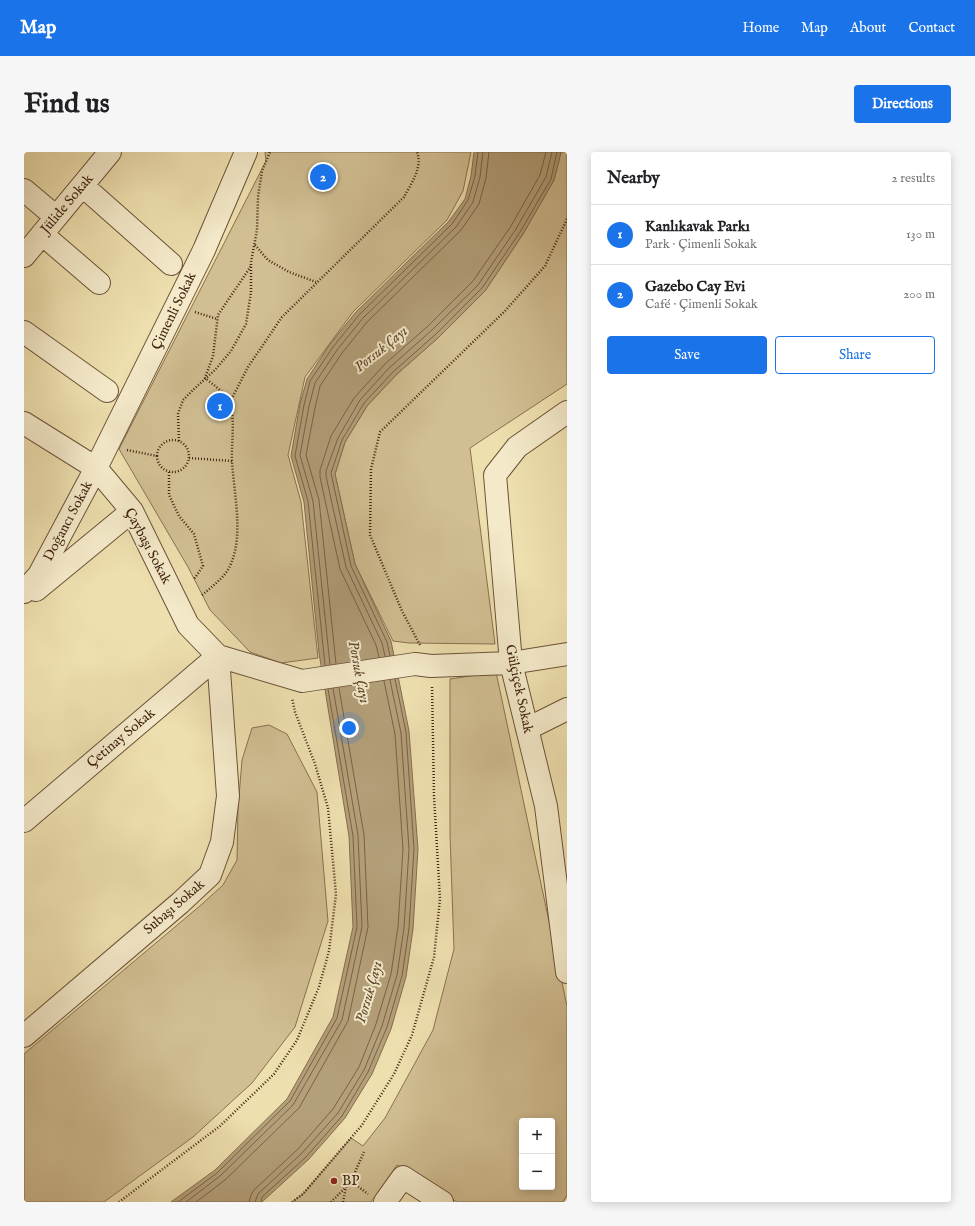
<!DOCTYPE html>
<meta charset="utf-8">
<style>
:root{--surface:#fff;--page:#f6f6f6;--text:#202124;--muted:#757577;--line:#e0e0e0;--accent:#1a73e8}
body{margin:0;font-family:"IM FELL English",serif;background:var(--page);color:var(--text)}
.controls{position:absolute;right:12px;bottom:12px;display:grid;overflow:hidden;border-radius:4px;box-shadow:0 2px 10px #0003}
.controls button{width:36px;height:36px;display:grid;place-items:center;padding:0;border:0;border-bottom:1px solid var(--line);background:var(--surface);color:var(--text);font:20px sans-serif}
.you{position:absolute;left:325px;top:576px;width:14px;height:14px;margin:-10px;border:3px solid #fff;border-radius:50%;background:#1a73e8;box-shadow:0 0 0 6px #1a73e833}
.badge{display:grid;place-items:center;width:26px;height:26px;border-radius:50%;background:var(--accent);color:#fff;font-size:13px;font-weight:700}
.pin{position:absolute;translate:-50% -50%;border:2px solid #fff;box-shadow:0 1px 4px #0006}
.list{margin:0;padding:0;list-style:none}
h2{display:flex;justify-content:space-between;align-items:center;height:52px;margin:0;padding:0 16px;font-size:17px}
h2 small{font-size:13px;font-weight:400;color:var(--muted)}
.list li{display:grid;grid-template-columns:26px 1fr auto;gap:12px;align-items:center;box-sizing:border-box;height:60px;padding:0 16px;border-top:1px solid var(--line)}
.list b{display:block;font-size:15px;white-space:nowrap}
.list p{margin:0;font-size:13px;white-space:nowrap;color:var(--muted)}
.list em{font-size:13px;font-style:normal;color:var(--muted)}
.actions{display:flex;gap:8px;padding:12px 16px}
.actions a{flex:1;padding:9px 0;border:1px solid var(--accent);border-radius:4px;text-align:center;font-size:14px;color:var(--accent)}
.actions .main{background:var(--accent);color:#fff}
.map{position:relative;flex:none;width:543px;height:1050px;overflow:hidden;border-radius:4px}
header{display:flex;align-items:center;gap:24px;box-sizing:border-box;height:56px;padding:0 20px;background:var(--accent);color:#fff}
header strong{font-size:19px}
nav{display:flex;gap:22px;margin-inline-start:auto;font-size:14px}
.intro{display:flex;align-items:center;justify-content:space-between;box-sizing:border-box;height:96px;padding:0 24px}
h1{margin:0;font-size:28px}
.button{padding:10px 18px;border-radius:4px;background:var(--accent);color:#fff;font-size:14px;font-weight:700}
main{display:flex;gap:24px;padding:0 24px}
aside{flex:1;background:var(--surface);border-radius:4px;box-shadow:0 2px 10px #0003}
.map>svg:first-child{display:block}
.green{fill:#d1bf93;stroke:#897152;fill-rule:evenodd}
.water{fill:#b39f79;stroke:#856d4f}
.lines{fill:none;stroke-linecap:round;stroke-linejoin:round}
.shore{stroke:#7a6145;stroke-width:1}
.minor-casing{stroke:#6c5238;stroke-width:24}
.path{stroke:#412311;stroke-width:2.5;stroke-dasharray:1 2;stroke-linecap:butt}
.minor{stroke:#f4eaca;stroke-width:22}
.poi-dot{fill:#8f2418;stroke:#f4eaca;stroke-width:1.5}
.labels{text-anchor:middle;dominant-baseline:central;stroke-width:4;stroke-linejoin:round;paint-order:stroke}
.street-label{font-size:14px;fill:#412311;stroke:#f4eaca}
.poi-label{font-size:14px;fill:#412311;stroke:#f4eaca;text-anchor:start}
.water-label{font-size:15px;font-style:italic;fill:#634830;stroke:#f4eaca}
</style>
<header>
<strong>Map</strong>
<nav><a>Home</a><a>Map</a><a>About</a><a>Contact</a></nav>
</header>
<div class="intro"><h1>Find us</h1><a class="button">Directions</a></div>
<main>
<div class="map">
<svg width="543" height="1050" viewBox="0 0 543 1050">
<rect width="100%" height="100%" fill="#eedfae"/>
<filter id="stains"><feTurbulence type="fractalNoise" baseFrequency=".005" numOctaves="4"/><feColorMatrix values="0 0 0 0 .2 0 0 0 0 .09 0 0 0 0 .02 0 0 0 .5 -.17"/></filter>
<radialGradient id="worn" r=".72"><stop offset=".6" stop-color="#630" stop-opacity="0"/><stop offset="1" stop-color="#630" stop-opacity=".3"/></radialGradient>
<path class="green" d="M241,0h206l-8,39 -16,29 -94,92 -48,65 -17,78 13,47 17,156 -37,5 -31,-11 -40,-42 -22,-43 -69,-118 147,-288z
M537,0h6v232l-97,64 25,196 -86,-1 -16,-2 -38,-77 -20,-90 10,-32 22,-36 29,-31 43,-38 46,-46 38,-57 31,-54z
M472,520l71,334v189l-4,7h-106l-40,-26 -20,-11 -26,37h-79l11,-8 48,-56 12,8 22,-28 48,-88 21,-81 -4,-114v-156zM498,969h30v66h-30z
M245,573l18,9 30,58 11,129 -33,106 -43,56 -59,54 -89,65h-80v-148l177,-149 22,-20 14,-25 1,-51 4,-49 10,-32z"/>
<path class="water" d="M450,0h87l-7,28 -31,54 -38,57 -46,46 -43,38 -29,31 -22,36 -10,32 20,90 36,77 18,90 9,118 -5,80 -7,48 -15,52 -19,45 -27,44 -36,41 -47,43h-91l44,-32 72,-71 46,-82 20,-90 -4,-91 -30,-183 -15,-151 -13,-46 9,-52 7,-25 23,-35 26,-32 93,-91 16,-22 6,-23z"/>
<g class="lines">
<path class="shore" d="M361,504l-3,-13 -36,-76 -20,-91v-5l12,-33 22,-38 29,-32 43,-38 46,-45 38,-56 30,-52 6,-25
M366,504l-3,-14 -36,-76 -20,-93 11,-33 22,-37 29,-31 43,-38 46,-46 38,-56 31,-53 6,-27
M355,505l-3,-12 -36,-76 -20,-92v-7l11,-34 23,-38 31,-34 43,-38 45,-45 38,-55 29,-51 6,-23
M312,512l-17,-164 -13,-45 9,-47 5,-22 22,-33 25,-31 94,-92 18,-26 7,-26 3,-26
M301,513l-17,-164 -13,-45 9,-51 6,-24 23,-34 26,-32 93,-91 16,-24 7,-24 3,-24
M306,513l-17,-164 -13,-46 9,-49 6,-23 22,-33 26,-32 93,-91 17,-25 7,-25 3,-25
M154,1050l39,-29 73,-72 47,-83 20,-91 -4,-91 -25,-147
M162,1050l34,-26 73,-71 49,-85 20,-93 -4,-92 -25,-147
M172,1050l29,-22 74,-72 49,-87 20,-94 -4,-92 -25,-147
M225,1050l2,-7 3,-5 44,-41 35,-40 26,-42 17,-43 15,-50 7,-47 5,-78 -8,-115 -11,-53
M231,1050l3,-8 44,-41 36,-40 26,-43 18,-44 15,-51 7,-47 5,-79 -8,-116 -11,-53
M237,1050l1,-5 44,-40 36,-41 26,-44 19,-45 15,-51 7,-48 5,-79 -8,-117 -11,-53"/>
<g class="minor-casing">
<path id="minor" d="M59,34l88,78
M0,38l32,27
M18,82l57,49
M0,104l86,-104
M0,180l83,59
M543,260l-50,35 -22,28 16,188 35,143 21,166
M0,271l72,45 36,43 56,114 30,31 84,25 113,-17 16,2 80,-3 56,-9
M12,438l96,-79
M0,440l15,-17 57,-107 108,-218 42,-98
M503,577l40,-20
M0,669l194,-165
M0,884l156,-133 30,-28 12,-33 6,-46 -10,-140
M361,1050l18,-25 39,25"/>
</g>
<path class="path" d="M231,93l13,15 21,12 27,10
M171,160l22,7
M206,250l18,-35 34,-50 122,-120c7,-13 19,-30 13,-45
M133 304a16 16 0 1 1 32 0a16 16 0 1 1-32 0Z
M155,289l-1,-27 5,-14 12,-12 20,-18 16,-19 15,-27 5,-32v-30l6,-32 1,-33 4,-26 8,-19
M103,298l30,6
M165,306l43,3
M145,320v23l10,21 15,18 9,32 -9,13
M178,443c12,-10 25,-19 30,-34 11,-28 2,-69 0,-99 -1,-21 4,-41 -3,-61 -2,-7 -18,-18 -24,-23l8,-22 5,-41 33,-49
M396,493l-18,-34 -32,-76 1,-66 9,-37 125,-121 40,-45 22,-47
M327,1029l17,13
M95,1050l101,-76 54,-52 23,-34 22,-53 10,-36 7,-57 -8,-86 -13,-44 -20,-52 -3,-14
M268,1050l11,-8 59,-69 32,-51 18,-39 22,-78 6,-58 -6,-103 -2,-111
M307,1050l15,-15
M319,1050l3,-15 5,-6 13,-29"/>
<use href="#minor" class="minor"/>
</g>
<circle class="poi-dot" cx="310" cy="1029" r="4"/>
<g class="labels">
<g class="street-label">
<text transform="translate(43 52) rotate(-50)">Jülide Sokak</text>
<text transform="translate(150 159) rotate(-64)">Çimenli Sokak</text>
<text transform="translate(44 369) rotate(-62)">Doğancı Sokak</text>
<text transform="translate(124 394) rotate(62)">Çaybaşı Sokak</text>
<text transform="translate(495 537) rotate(78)">Gülçiçek Sokak</text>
<text transform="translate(97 586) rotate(-40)">Çetinay Sokak</text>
<text transform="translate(150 755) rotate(-41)">Subaşı Sokak</text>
</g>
<g class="poi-label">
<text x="318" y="1029">BP</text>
</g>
<g class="water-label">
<text transform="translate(357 197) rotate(-39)">Porsuk Çayı</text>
<text transform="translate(335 520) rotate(79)">Porsuk Çayı</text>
<text transform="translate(345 840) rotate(-74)">Porsuk Çayı</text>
</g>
</g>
<rect width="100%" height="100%" filter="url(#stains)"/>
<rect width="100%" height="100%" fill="url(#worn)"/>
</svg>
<div class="controls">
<button>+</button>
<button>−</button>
</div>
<div class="you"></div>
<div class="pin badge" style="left:196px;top:254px">1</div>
<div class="pin badge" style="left:299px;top:25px">2</div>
</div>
<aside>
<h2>Nearby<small>2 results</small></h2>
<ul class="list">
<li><span class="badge">1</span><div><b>Kanlıkavak Parkı</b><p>Park · Çimenli Sokak</p></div><em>130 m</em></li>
<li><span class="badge">2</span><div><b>Gazebo Cay Evi</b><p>Café · Çimenli Sokak</p></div><em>200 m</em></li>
</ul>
<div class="actions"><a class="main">Save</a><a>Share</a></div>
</aside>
</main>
